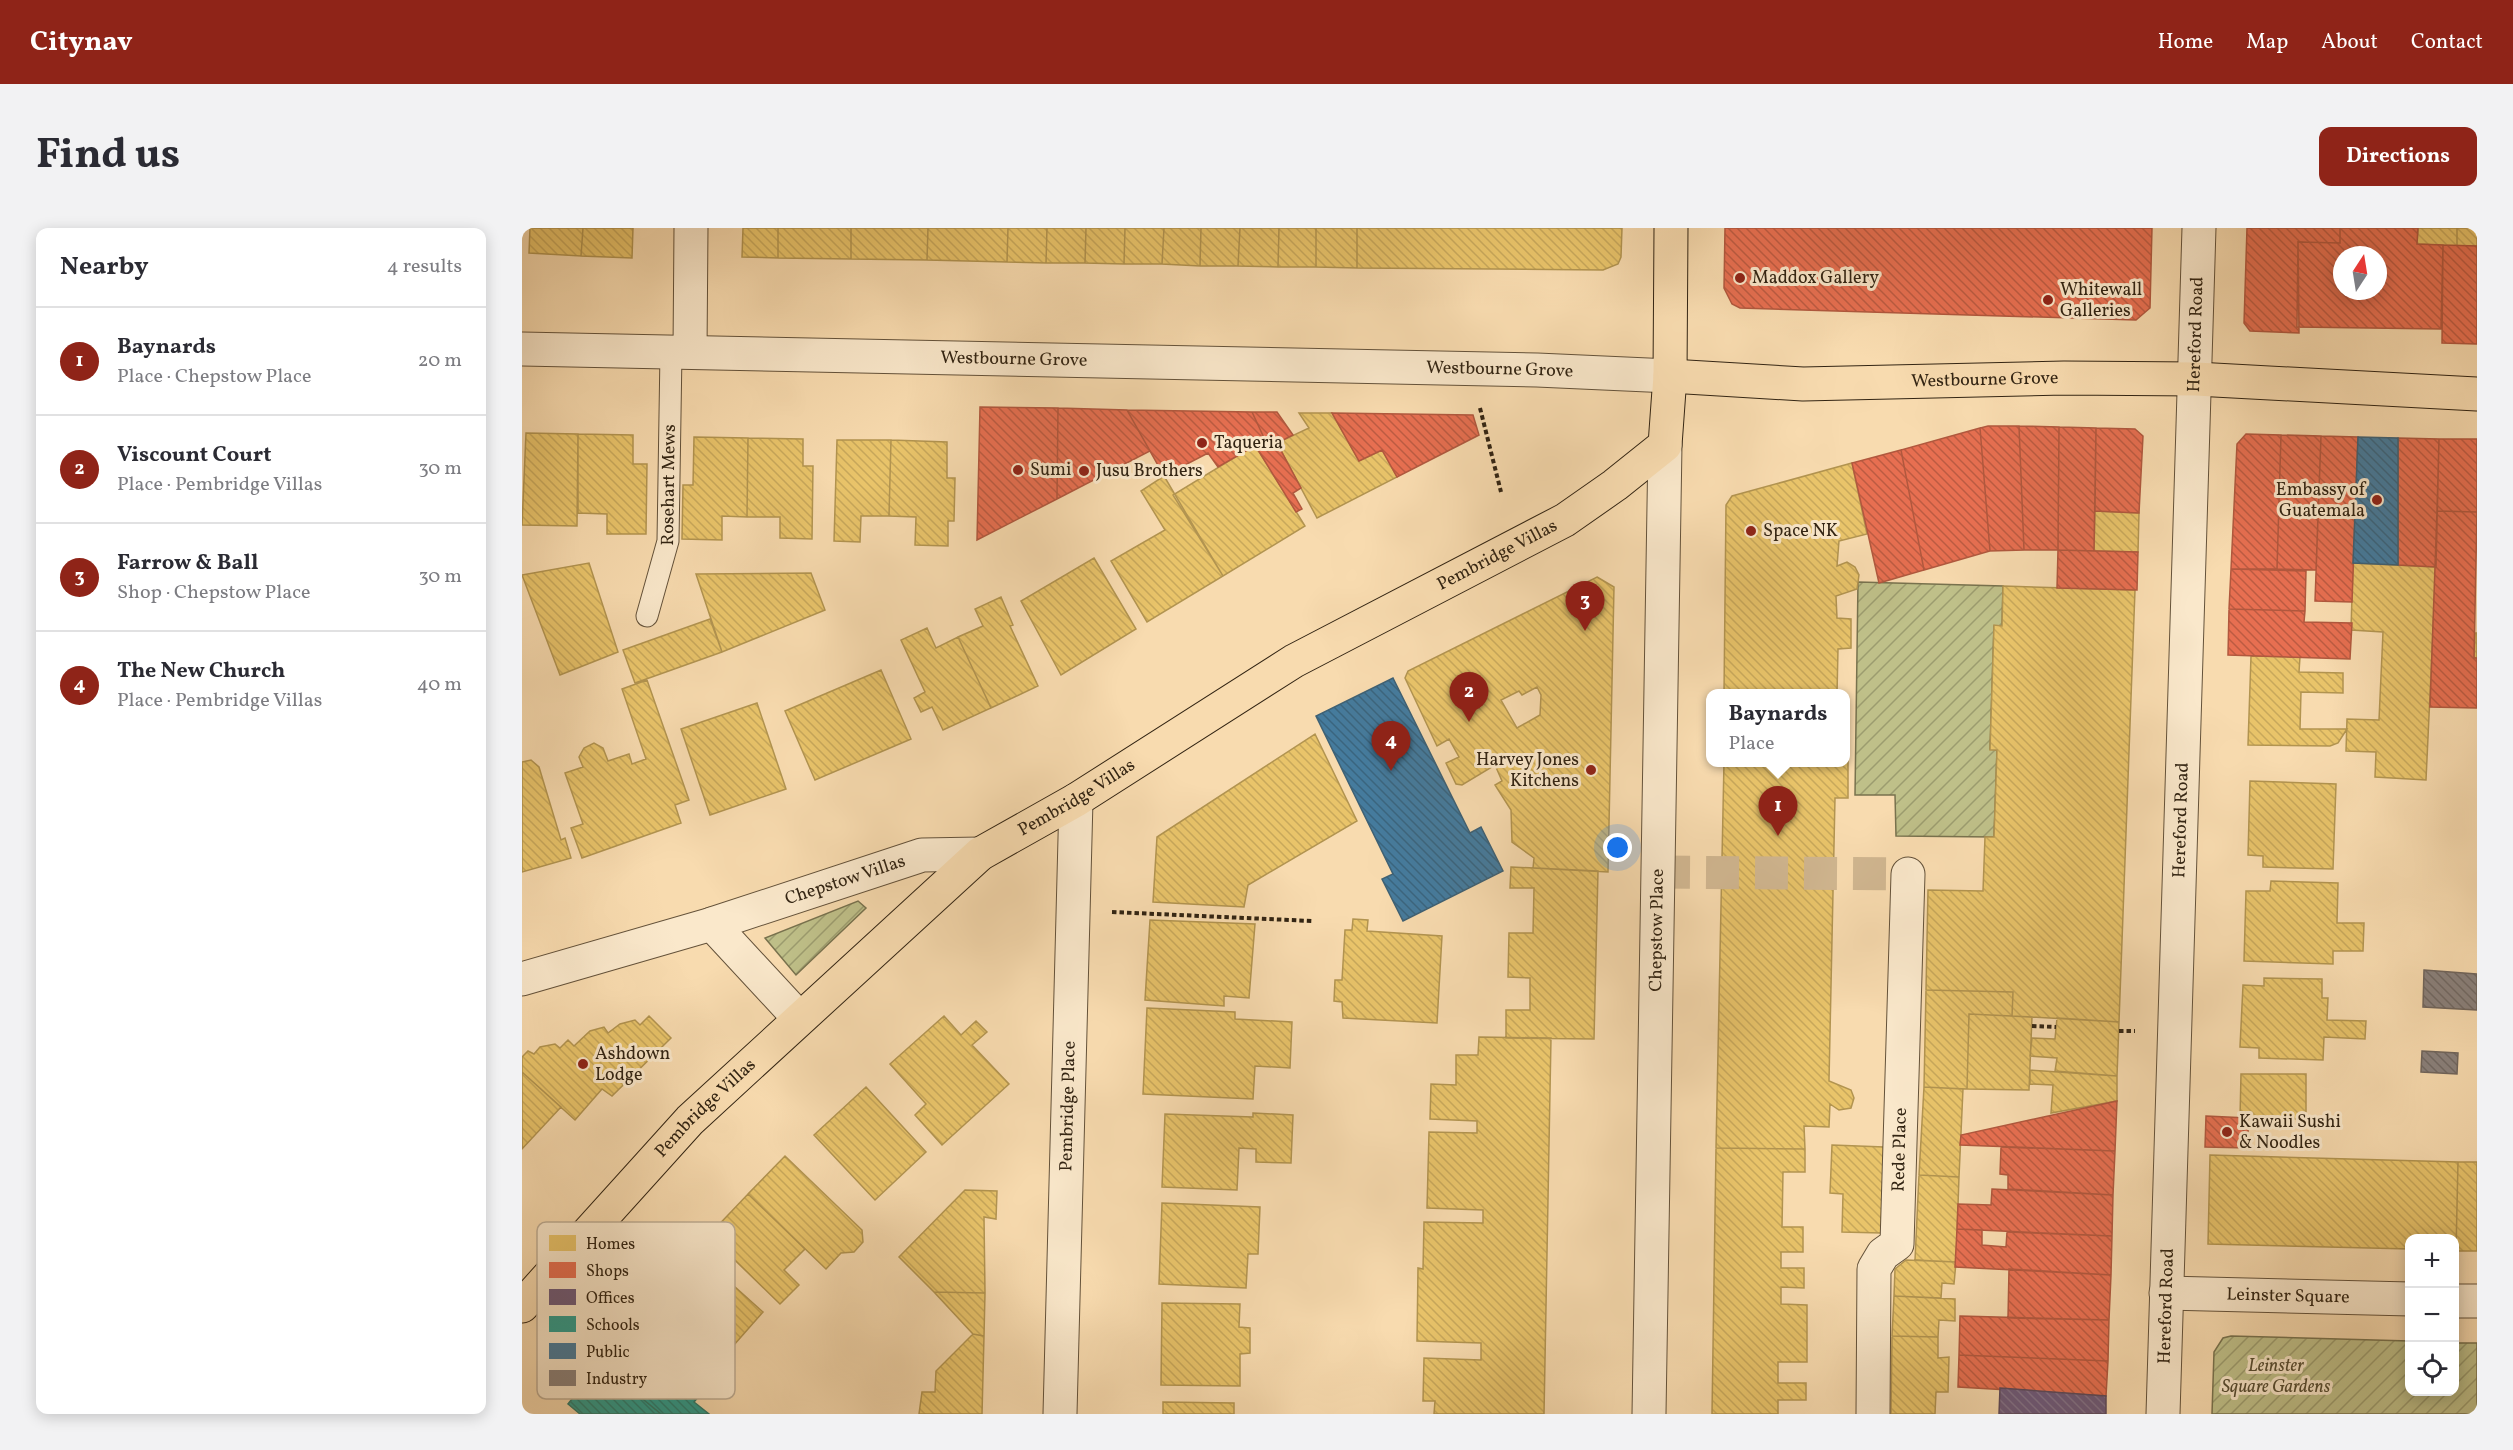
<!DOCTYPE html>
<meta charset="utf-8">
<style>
:root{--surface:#fff;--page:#f2f2f3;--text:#2b2b33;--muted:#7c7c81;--line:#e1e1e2;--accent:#8f2418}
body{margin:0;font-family:Vollkorn,serif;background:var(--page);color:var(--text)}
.controls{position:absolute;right:18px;bottom:18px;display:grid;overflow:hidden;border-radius:12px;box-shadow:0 3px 15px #0003}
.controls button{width:54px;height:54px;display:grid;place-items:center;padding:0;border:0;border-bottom:2px solid var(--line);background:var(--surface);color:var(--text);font:30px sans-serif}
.compass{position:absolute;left:1811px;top:18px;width:54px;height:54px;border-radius:50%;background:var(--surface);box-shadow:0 3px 15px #0003;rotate:12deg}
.you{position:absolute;left:1096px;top:620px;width:21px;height:21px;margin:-15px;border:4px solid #fff;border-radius:50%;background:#1a73e8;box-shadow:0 0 0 9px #1a73e833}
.badge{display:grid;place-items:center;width:39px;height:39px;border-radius:50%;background:var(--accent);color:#fff;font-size:20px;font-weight:700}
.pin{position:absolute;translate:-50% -50px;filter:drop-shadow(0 2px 3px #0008)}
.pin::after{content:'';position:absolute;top:32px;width:21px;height:18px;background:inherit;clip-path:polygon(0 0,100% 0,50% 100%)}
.popup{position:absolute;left:1184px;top:461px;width:144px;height:78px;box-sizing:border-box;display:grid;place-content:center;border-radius:12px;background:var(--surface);filter:drop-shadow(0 2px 4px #0005);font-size:20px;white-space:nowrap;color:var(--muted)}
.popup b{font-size:22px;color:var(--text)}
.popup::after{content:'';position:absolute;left:50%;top:100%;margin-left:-12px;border:12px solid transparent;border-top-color:var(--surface)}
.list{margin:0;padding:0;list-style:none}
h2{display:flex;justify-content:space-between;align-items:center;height:78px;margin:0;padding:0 24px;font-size:26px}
h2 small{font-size:20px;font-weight:400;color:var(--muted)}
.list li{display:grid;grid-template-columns:39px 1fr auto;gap:18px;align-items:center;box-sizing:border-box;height:108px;padding:0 24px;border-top:2px solid var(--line)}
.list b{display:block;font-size:22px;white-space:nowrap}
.list p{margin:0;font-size:20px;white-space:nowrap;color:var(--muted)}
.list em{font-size:20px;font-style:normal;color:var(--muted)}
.icon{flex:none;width:33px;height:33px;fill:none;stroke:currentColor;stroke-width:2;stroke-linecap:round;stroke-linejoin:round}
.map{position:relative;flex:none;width:1955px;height:1186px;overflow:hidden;border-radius:12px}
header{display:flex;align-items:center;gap:36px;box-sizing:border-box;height:84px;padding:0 30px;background:var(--accent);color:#fff}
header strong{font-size:28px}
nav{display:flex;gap:33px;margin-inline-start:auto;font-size:21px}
.intro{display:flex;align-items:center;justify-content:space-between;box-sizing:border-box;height:144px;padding:0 36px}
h1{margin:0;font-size:42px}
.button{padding:15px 27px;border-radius:12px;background:var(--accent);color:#fff;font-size:21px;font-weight:700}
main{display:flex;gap:36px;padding:0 36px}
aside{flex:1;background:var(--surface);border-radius:12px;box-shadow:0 3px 15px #0003}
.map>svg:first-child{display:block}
.garden{fill:url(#garden-furrows);stroke:#78724e;stroke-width:1.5}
.homes{fill:url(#homes-back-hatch);stroke:#b29450;stroke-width:1.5;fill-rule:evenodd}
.shops{fill:url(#shops-back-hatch);stroke:#b1583e;stroke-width:1.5;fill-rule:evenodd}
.offices{fill:url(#offices-back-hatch);stroke:#5b495b;stroke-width:1.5}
.schools{fill:url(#schools-back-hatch);stroke:#2c796a;stroke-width:1.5}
.public{fill:url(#public-back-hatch);stroke:#3f6174;stroke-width:1.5}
.industry{fill:url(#industry-back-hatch);stroke:#70655c;stroke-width:1.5}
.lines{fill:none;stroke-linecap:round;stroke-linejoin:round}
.minor-tunnel{stroke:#d0b690;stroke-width:33;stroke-dasharray:33 16;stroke-linecap:butt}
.service-casing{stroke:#64523a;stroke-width:23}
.minor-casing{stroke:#64523a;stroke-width:35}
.tertiary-casing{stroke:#64523a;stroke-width:35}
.primary-casing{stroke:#322413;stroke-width:35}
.path{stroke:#322413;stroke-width:4;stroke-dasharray:4.5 3;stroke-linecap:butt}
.service{stroke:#fae8cb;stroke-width:21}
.minor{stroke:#fae8cb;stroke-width:33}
.tertiary{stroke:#fae8cb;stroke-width:33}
.primary{stroke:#f8dbaf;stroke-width:33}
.poi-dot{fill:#8f2418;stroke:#fae8cb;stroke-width:2}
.labels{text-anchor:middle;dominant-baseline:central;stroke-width:6;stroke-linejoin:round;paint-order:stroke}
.poi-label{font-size:18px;fill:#322413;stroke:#fae8cb;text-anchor:start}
.street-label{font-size:18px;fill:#322413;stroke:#fae8cb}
.park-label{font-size:18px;font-style:italic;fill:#554b30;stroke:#fae8cb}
.key{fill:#fae8cb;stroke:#bead94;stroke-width:1.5}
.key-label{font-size:16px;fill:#322413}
</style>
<header>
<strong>Citynav</strong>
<nav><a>Home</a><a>Map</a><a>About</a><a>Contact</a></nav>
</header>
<div class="intro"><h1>Find us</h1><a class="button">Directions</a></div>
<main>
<aside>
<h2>Nearby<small>4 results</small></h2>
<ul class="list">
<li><span class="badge">1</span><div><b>Baynards</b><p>Place · Chepstow Place</p></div><em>20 m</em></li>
<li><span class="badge">2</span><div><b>Viscount Court</b><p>Place · Pembridge Villas</p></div><em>30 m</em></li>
<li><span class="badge">3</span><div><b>Farrow &amp; Ball</b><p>Shop · Chepstow Place</p></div><em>30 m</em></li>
<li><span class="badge">4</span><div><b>The New Church</b><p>Place · Pembridge Villas</p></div><em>40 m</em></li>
</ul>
</aside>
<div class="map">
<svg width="1955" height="1186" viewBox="0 0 1955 1186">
<defs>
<pattern id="garden-furrows" width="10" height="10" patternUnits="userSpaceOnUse" patternTransform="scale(1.5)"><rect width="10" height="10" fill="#bfc089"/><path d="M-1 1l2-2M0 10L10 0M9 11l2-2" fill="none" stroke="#9c9c6f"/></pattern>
<pattern id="homes-back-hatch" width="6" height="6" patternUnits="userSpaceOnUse" patternTransform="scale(1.5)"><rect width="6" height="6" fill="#e9c46a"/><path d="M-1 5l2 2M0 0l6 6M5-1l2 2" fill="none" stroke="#c8a85b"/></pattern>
<pattern id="shops-back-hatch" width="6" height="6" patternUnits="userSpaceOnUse" patternTransform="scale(1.5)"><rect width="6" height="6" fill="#e76f51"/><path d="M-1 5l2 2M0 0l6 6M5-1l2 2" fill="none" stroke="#bc5b42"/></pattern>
<pattern id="offices-back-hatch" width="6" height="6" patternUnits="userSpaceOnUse" patternTransform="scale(1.5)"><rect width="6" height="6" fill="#6d597a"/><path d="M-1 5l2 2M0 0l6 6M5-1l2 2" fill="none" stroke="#82728a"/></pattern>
<pattern id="schools-back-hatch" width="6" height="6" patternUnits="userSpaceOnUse" patternTransform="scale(1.5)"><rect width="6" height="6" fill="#2a9d8f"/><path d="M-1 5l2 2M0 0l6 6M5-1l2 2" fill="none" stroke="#258074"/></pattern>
<pattern id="public-back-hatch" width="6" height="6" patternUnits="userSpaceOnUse" patternTransform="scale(1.5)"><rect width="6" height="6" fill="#457b9d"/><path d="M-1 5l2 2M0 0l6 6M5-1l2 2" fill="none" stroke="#3a657f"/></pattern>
<pattern id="industry-back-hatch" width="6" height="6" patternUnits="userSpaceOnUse" patternTransform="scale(1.5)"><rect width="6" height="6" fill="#8a817c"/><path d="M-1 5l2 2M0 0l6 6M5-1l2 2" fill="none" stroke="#716964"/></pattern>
</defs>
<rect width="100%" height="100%" fill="#f8dbaf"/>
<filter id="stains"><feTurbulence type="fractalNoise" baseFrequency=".00333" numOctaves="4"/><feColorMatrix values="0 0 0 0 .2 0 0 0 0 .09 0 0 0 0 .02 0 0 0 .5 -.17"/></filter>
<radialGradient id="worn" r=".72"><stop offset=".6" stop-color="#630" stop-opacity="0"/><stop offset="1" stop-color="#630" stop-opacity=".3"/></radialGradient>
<path class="garden" d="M1336,354l145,4 -1,40h-8l-4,123 7,1 -3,87 -98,-1 -1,-41h-40z
M336,673l8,7 -70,67 -31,-37z
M1709,1108l178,5 1,51h44l1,-49h22v71h-265l2,-62 9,-14z"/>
<path class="homes" d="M8,0h53l-2,28 -52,-3z
M61,0h50l-1,30 -51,-2z
M221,0h35v30l-36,-1z
M256,0h73v31l-73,-1z
M329,0h77l-1,32 -76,-1z
M406,0h80l-1,34 -80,-2z
M486,0h39l-1,35 -39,-1z
M525,0h39l-1,35h-39z
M564,0h39l-1,36 -39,-1z
M603,0h39l-2,36h-38z
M642,0h37l-1,38 -38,-2z
M679,0h39l-2,38h-38z
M718,0h39l-1,39 -40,-1z
M757,0h37v39h-38z
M794,0h41v40l-41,-1z
M835,0h265l-1,29 -3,7 -15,6 -246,-2z
M1896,0h39v18l-40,-2z
M1935,0h20v18h-20z
M777,185h33l27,48 23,-11 15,27 -80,41 -40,-75 32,-15z
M4,205l52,1 -1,92 -55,-1z
M56,206l55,1v29h14l-1,70h-39v-20l-29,-1z
M172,209l54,1 -1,79 -25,-1v24l-40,-1 1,-54h10z
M226,210l55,1v27h10l-1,73 -32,-1v-21h-33z
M315,212h54l-2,76h-28l-1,26 -26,-1z
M369,212l56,2v36h8l-1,43h-6v25l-33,-1 1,-28 -27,-1z
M733,217l50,81 -82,50 -50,-81z
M1330,235l15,71 -28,7 -2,25 10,-4 8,5 4,8 -2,14 -21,7 1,22 14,1v29l-13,1 -1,45h-113l2,-189 6,-9z
M642,248l59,100 -76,46 -36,-61 54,-31 -24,-39z
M1573,283l44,2 -1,39 -44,-1z
M572,330l42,71 -75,46 -40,-74z
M67,335l29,89 -58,23 -38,-100z
M1831,335l83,4 -10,213 -51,-3 1,-25 -30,-1 1,-32 32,1 4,-88 -32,-2z
M289,345l14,37 -103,42 -26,-78z
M1075,349l17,10 -6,285 -75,-4 1,-10 -22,-16 -1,-32 -16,-25 7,-4 -7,-16 -33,20 -6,-1 -10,-21 13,-6 -10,-18 -12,7 -32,-68 3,-7zM1015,459l4,8 -1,20 -23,13 -16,-28 18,-9 3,4z
M1481,358l132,4 -16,432 -107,-6 1,-24 -87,-2 2,-100 55,1 2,-54h9l3,-87h-7l4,-125 8,1z
M479,369l12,28 -3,1 28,60 -47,22 -33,-71 25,-11 -8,-17z
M188,391l12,33 -87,31 -12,-33z
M405,400l9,20 22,-11 33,71 -48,22 -11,-23 -11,5 -7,-14 11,-6 -24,-52z
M1953,405h2v25h-3z
M1729,428l49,1 -1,15 44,1v20l-42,-1 -1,37h47l-9,14 -8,3 -82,-1z
M359,442l30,69 -96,41 -30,-69z
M125,452l42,120 -14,5 6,18 -99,35 -11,-30 12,-4 -18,-51 18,-6 -4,-10 5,-9 10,-5 9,5 5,13 21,-7 3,10 14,-5 -24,-70z
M1324,472h2v98h-13l-6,283 22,9 3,8 -3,10 -12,2 -9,-6 -1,23 -25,-1 1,23 -89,-1 8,-386h122z
M235,475l29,86 -76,26 -29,-86z
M793,506l42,87 -109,64 -4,22 -91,-5 4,-65z
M9,532l8,7 22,73 4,-2 6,20 -49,14v-110z
M1728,553l86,3 -3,85 -70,-2v-11l-15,-1z
M989,639l87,4 -4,168 -88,-1v-28h24v-32l-22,-1 1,-44h24l1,-45h-24z
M1749,653l67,2 -1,40h27l-1,28h-30v13l-89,-3 2,-70h24z
M831,691l15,1 -1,11 75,5 -5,87 -94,-5 -1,-16 -8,-1 1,-21h7l3,-50h7z
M628,692l105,4 -6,74 -25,-2v10l-79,-6z
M1742,750l58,1v19h6l-1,22 39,1 -1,18 -41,-2 -1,23 -64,-2v-10l-19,-1 3,-62 21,1z
M1404,762l87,2 -1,24 -43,-2 -2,75 -43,-2z
M625,780l88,4v7l57,3 -2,46 -35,-2 -2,33 -110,-5z
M1447,786l63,3 -3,73 -62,-1z
M127,788l22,22 -59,58 -10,-7 -27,31 -53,-48v-15l6,-6 6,3 6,-7 15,-3 5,4 8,-8 6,6 16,-15 14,-4 4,6 12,-9 15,-4 5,5z
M422,788l17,19 15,-14 11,11 -15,13 37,39 -67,61 -27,-30 11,-11 -36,-40z
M1535,790l62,4 -2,54 -62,-5 2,-13 -27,-2 2,-18 23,1z
M957,809l72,1 -7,376h-110l1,-13h-12l1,-43 57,2v-17l-64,-2 1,-73 5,1 1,-47 59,1v-13l-56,-2 2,-76 48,1v-12l-47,-2 1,-35 25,1v-30h22z
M1508,842l87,6v25l-66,12 2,-28 -23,-1z
M0,844l39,35 -39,42z
M1719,846h65v45l-66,-1z
M344,859l60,65 -51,48 -61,-65z
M1402,859l39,2 -4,88 -40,-2z
M731,885l40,2 -2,48 -35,-1v-13l-17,-1 -2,42 -75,-3 3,-73 88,3z
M1310,917l52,2 -3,86 -39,-1 1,-38 -13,-1z
M1194,920l89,1v23h-22l-1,55h21v25h-22v16h23v20l-23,-1v17l26,1v57h-29v21h28v17h-28v14h-66z
M1688,927l248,7 -2,89 -2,-13h-44v11l-202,-5z
M263,928l77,74 1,12 -9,10 -13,1 -15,16 -78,-75z
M1936,934h19v89h-21z
M1397,947l40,2 -3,85 -41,-2z
M443,962l32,1 -1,28 -12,-2 1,76 -51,-1 -35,-35z
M226,966l57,55 -21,21 15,15 -19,19 -71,-69z
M640,975l98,4 -2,47h-10l-2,34 -87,-4z
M173,1023l68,61 -51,58 -69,-60z
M1384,1032l50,2 -2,22 -12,-1 -1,15 -47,-2 1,-27z
M412,1064l51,1 -1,43 -11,-2z
M1372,1068l61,3v22l-16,-1 -1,17 -46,-1z
M640,1075l78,1 -1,23 11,1v25l-10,1v32l-79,-1z
M451,1106l11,2 -2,78h-63l3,-22h13l1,-21z
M1370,1108l46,1v21l11,-1 -1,35h-12l-1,22h-44z
M641,1174l71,1v11h-71z"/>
<path class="shops" d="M1203,0h427l-2,80 -14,12 -396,-12 -8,-4 -8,-16z
M1725,0h93v15l-42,-1 1,91 -49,-2 -6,-8z
M1818,0h78l-1,16 26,1 -2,84 -144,-2 1,-85 42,1zM1820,27h36v36h-36z
M1921,17l34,1v98l-35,-1z
M458,179l78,1 -1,91 -80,41z
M536,180l69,2 23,41 -93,48z
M605,182l125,2 13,28 -47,27 -10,-14 -44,23z
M730,184h25l16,23 -16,8 24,45 -8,5 9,16 -6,3 -41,-67 10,-5z
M810,185l141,2 6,20 -82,42 -15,-27 -23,11z
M1466,198h31l5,124 -34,1 -10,-123z
M1497,198l40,1 -1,123h-34z
M1537,199l37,1 -2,123 -36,-1z
M1458,200l10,123 -66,19 -23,-120z
M1574,200l39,1 8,7 -4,77 -44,-2z
M1724,206l35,1 -4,134h-46l6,-125z
M1759,207l40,1 -5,134 -39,-1z
M1799,208l37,1 -6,165 -37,-1z
M1876,210l41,1 -3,128 -38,-2z
M1917,211h38v73l-40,-1z
M1379,222l23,120 -45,13 -27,-120z
M1915,283l40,1 -3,146h3v50l-47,-1z
M1536,322l80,2 -1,38 -80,-2z
M1709,341l75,2 -1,40 -76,-2z
M1707,381l76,2 -1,11 48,1 -2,36 -122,-4z
M1595,873l-2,50 -155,-6 1,-10z
M1684,888l42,2v30l-43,-1z
M1479,919l114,4 -2,44 -105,-6v-14l-8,-1z
M1470,961l121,6 -1,41 -155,-7 1,-25 33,1z
M1435,1001l25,1v15l24,2 1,-15 105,4 -1,39 -156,-8z
M1487,1041l102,6 -2,45 -101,-2z
M1438,1088l149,4 -1,41 -149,-6z
M1437,1127l149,6 -2,35 -148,-9z"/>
<path class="offices" d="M1478,1160l106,8v18h-107z"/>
<path class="schools" d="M115,1091l75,62 -18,21 15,12h-48l-61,-50z
M78,1136l61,50h-81l-12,-10z"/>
<path class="public" d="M1836,209l40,1v127l-45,-2z
M871,450l77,155 11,-6 22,44 -100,50 -21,-42 11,-5 -77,-158z"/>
<path class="industry" d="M1902,742l53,4v36l-54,-3z
M1900,823l36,2 -1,21 -36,-2z"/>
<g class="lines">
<path class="minor-tunnel" d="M1135,644l251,2"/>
<g class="service-casing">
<g id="service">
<path id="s1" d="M125,388l21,-75 3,-189"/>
</g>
</g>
<g class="minor-casing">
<g id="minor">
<path d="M168,123l1,-123"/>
<path id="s2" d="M1644,1065l244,6"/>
<path d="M1932,1073h23"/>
<path id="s3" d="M538,1186l16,-614"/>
<path id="s4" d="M1127,1186l16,-969"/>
<path id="s5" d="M1351,1186l1,-145 9,-15 14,-10 11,-370"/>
<path id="s6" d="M1641,1186l36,-1186"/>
</g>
</g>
<g class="tertiary-casing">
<g id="tertiary">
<path id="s7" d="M0,121l1015,21 133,6"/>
<path d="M190,696l87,94"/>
<path id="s8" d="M0,751l190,-55 210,-69 58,-1"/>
</g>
</g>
<g class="primary-casing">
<g id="primary">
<path id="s9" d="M1148,148l133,8 261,-6 132,1 281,15"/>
<path id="s10" d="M0,1078l168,-186 290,-266 96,-54 218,-139 271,-141 50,-35 50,-40 5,-69 1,-148"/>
</g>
</g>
<path class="path" d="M958,180l21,84
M590,684l200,9
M1510,798l24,1
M1597,803h16"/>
<use href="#service" class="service"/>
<use href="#minor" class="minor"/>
<use href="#tertiary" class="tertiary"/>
<use href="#primary" class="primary"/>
</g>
<g class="poi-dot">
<circle cx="1218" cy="50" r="6"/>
<circle cx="1526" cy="72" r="6"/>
<circle cx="680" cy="215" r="6"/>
<circle cx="496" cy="242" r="6"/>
<circle cx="562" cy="243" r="6"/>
<circle cx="1855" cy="272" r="6"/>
<circle cx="1229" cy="303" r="6"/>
<circle cx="1069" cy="542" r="6"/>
<circle cx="61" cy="836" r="6"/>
<circle cx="1705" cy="904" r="6"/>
</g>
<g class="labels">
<g class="poi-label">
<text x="1230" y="50">Maddox Gallery</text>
<text x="1538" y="62">Whitewall<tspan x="1538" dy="21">Galleries</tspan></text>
<text x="692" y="215">Taqueria</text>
<text x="508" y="242">Sumi</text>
<text x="574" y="243">Jusu Brothers</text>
<text x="1843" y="262" text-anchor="end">Embassy of<tspan x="1843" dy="21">Guatemala</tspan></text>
<text x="1241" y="303">Space NK</text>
<text x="1057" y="532" text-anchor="end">Harvey Jones<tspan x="1057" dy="21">Kitchens</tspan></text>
<text x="73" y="826">Ashdown<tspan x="73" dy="21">Lodge</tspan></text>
<text x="1717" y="894">Kawaii Sushi<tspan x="1717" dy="21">&amp; Noodles</tspan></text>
</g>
<g class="street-label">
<text stroke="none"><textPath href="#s6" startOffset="1080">Hereford Road</textPath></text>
<text stroke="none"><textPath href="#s7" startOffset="492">Westbourne Grove</textPath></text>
<text stroke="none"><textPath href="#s7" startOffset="978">Westbourne Grove</textPath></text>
<text stroke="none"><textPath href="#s9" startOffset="315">Westbourne Grove</textPath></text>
<text stroke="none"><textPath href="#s1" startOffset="134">Rosehart Mews</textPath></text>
<text stroke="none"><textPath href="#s10" startOffset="1242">Pembridge Villas</textPath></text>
<text stroke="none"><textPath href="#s10" startOffset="756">Pembridge Villas</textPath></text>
<text stroke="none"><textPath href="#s6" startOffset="594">Hereford Road</textPath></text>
<text stroke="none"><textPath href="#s8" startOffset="338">Chepstow Villas</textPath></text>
<text stroke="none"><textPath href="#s4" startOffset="484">Chepstow Place</textPath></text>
<text stroke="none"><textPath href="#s3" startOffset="308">Pembridge Place</textPath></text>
<text stroke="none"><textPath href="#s10" startOffset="270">Pembridge Villas</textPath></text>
<text stroke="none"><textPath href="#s5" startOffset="274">Rede Place</textPath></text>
<text stroke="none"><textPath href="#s2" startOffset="122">Leinster Square</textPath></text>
<text stroke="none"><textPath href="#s6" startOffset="108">Hereford Road</textPath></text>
</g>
<g class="park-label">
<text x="1754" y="1138">Leinster<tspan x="1754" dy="21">Square Gardens</tspan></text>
</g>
</g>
<rect x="15" y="994" width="198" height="177" rx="9" class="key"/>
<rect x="27" y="1007" width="27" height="16" fill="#e9c46a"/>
<rect x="27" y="1034" width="27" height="16" fill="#e76f51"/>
<rect x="27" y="1061" width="27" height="16" fill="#6d597a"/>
<rect x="27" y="1088" width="27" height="16" fill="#2a9d8f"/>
<rect x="27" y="1115" width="27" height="16" fill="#457b9d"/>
<rect x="27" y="1142" width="27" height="16" fill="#8a817c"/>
<g class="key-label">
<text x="64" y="1021">Homes</text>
<text x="64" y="1048">Shops</text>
<text x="64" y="1075">Offices</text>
<text x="64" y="1102">Schools</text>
<text x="64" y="1129">Public</text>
<text x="64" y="1156">Industry</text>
</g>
<rect width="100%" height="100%" filter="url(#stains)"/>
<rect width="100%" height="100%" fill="url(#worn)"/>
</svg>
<div class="controls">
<button>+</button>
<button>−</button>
<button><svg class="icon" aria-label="locate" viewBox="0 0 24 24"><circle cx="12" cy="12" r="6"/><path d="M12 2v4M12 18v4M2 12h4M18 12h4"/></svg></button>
</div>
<svg class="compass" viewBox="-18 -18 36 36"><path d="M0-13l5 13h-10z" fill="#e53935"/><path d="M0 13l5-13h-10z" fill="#7c7c81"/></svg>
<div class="you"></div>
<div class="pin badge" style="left:1256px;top:608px">1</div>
<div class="popup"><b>Baynards</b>Place</div>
<div class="pin badge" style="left:947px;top:494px">2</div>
<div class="pin badge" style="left:1063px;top:403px">3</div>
<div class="pin badge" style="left:869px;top:543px">4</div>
</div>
</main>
